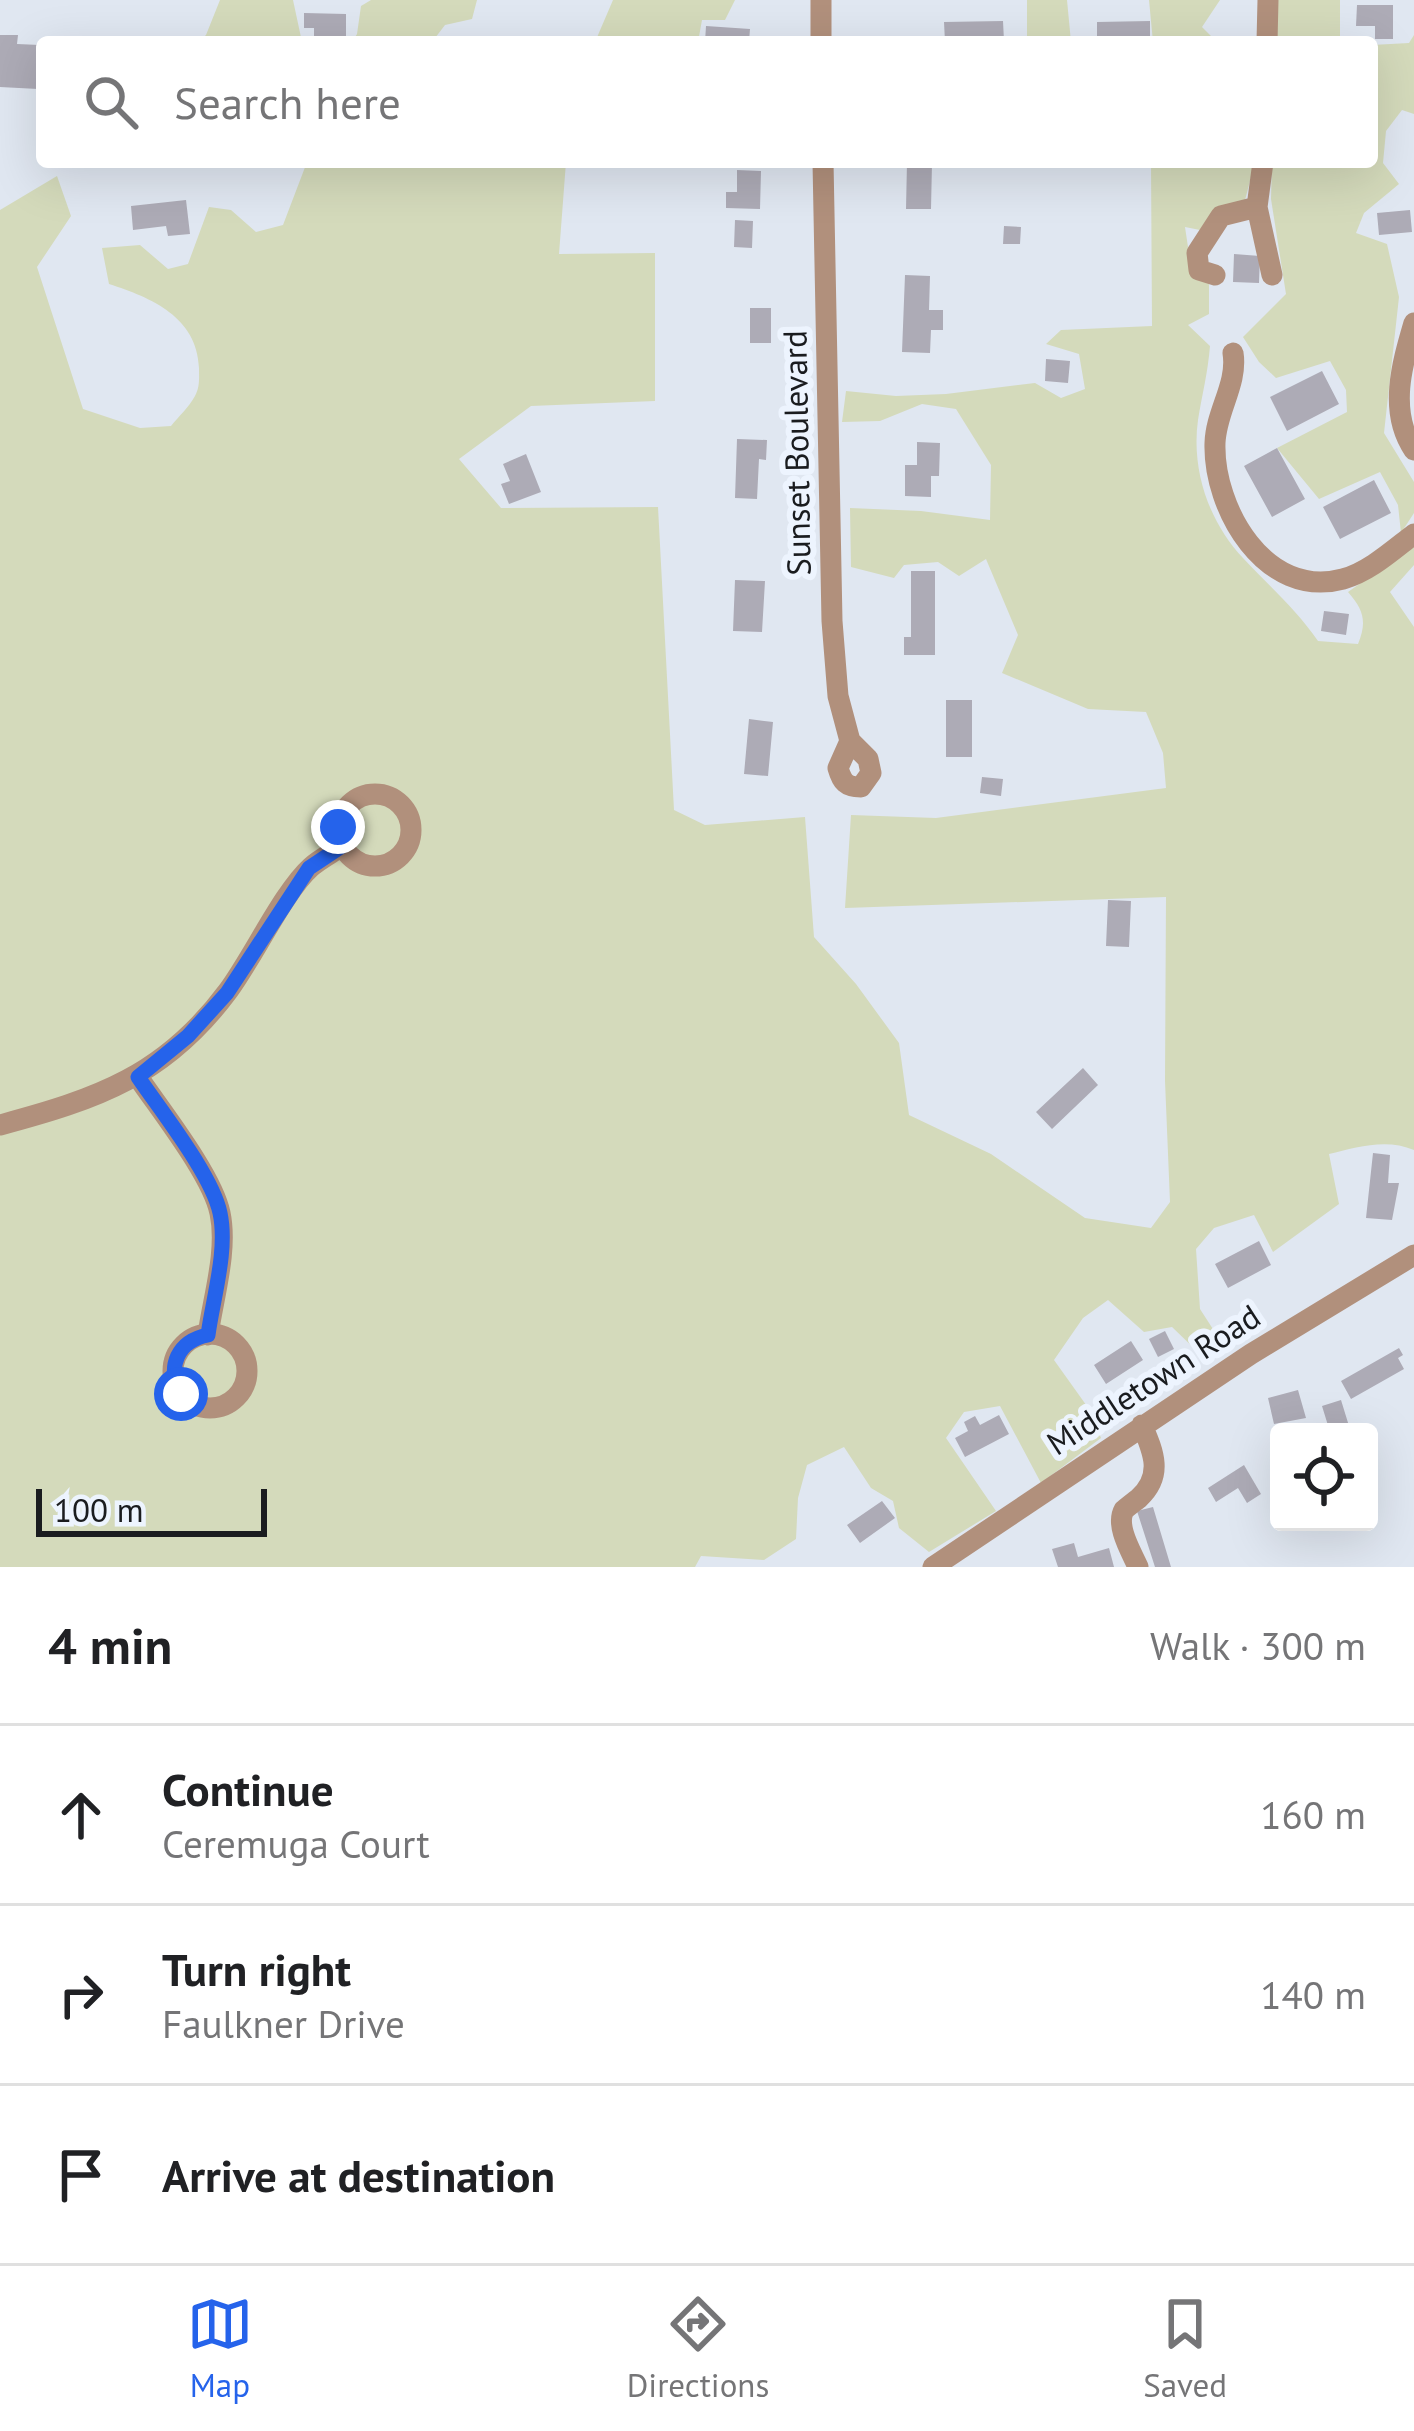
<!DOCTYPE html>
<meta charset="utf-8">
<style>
:root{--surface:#fff;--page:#f6f6f6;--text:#202124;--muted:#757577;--line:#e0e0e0;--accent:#2563eb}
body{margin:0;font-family:"PT Sans",sans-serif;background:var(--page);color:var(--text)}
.controls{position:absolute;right:36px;bottom:36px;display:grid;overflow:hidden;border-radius:12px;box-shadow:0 12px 48px #0002}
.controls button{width:108px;height:108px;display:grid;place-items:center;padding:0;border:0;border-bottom:3px solid var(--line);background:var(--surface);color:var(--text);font:60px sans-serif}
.scale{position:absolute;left:36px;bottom:30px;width:231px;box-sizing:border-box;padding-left:12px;border:6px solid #1a1c1f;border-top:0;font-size:33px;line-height:42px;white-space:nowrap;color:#1a1c1f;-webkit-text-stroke:9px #edf4fe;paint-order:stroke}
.stop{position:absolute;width:36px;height:36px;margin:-27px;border:9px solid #2563eb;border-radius:50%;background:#fff}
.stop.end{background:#2563eb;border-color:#fff;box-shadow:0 3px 12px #0008}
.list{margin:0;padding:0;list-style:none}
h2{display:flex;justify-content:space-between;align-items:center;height:156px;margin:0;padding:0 48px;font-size:51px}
h2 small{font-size:39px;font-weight:400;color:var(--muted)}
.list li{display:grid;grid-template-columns:78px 1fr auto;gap:36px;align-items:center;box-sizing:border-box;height:180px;padding:0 48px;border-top:3px solid var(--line)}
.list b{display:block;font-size:45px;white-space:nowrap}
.list p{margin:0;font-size:39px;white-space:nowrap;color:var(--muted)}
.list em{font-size:39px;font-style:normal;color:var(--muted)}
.icon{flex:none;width:66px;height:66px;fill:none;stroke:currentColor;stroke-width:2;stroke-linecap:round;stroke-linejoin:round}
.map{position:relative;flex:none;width:1414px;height:1567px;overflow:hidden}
.search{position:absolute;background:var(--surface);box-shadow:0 12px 48px #0002;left:36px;right:36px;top:36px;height:132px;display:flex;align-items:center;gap:30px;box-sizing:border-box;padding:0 42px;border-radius:12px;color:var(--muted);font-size:45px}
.sheet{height:696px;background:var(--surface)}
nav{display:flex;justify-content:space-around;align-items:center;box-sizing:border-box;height:168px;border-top:3px solid var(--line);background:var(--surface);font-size:33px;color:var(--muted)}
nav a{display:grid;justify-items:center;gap:6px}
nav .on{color:var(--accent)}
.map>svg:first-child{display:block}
.green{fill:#d4dabb}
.building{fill:#adabb6}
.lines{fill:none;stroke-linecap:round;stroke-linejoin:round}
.minor{stroke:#b1907c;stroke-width:21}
.route{stroke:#2563eb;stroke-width:15}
.labels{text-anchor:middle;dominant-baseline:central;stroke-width:12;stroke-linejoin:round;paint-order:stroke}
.street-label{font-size:33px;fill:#1a1c1f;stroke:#edf4fe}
</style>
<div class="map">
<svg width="1414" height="1567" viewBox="0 0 1414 1567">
<rect width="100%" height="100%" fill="#e0e7f1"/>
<path class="green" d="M220,0h73l9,42h-104l8,-7z
M371,0h106l-5,19 -27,6 -13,17h-80l5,-8 4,-28z
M613,0h122l-10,20h-23l-4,22h-103z
M1027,0h40l4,42h-44z
M1149,0h71l-18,27 15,15h-64z
M1277,0h63v39l15,3h-79z
M1414,35v79l-12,-4 -16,21 -3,32 16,21 -35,29 -8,20 31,11 12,53 -15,136 30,49v31l-13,20 -3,-28 -18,-33 -61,27 -42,-51 70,-36 -1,-22 -16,-29 -54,17 -17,-16 -16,-25 43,-43 -15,-95 1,-37h100v-117l37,-2z
M307,162h259l-7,92 96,-1v148l-124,5 -72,53 42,49 157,-1 16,303 31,15 100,-8 9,120 42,47 43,59 10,72 82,39 94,64 66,10 19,-26 -5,-121 1,-184 -321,11 6,-93 85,3 230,-30 -3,-35 -17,-41 -58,-3 -86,-36 16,-38 -32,-76 -27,17 -21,-14 -34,3 -10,13 -43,-11 -1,-59 71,3 69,9 1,-55 -35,-56 -34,-5 -42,17 -38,1 4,-31 50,5 50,-2 89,-11 26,15 24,-9 -6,-35 -33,-10 15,-14 91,-4 -1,-164h104l-10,38 -45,30 -15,-3 6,40 18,17v30l-21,11 22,21c-2,26 -8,49 -12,74 -7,50 11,102 45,138 27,29 53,51 75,83l40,3c9,-22 6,-34 -10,-52l66,-47v20l-24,27 24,35v523c-27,-12 -58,-3 -85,4l10,50 -66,48 -19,-37 -40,13 -18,21 4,60 20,31 -20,14 -28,-27 -28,5 -36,-32 -25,18 -29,42 35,49 12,29 -60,45 -41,-77 -36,6 -18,26 50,73 -67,41 -30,-24 -6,-27 -22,-13 -27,-41 -37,18 -9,33 -2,41 -32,21 -63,-4 -6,11h-695v-1357l57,-34 14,40 -34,51 46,142 57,19 31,-2c8,-10 18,-19 24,-30 5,-9 4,-18 4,-28 -2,-51 -47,-70 -90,-84l-7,-36 38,-3 28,24 20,-5 21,-57 22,3 25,22 27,-7z"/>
<path class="building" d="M1357,5h36v34h-18v-13h-19z
M304,13l42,1v23h-8v5h-24v-14h-10z
M1003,21l1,20 -59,1 -1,-20z
M1150,21v19l-53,2v-20z
M706,26l44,3 -1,13h-44z
M0,35h18l-1,9 23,1 -2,44 -38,-2z
M907,162l25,1 -1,46h-25z
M737,170l24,1 -1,38 -34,-1v-16h11z
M186,200l4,34 -22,2 -2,-10 -33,4 -2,-24z
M1410,210l2,22 -33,3 -2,-22z
M735,220l18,1 -1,27 -18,-1z
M1004,226l17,1 -1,17h-17z
M1234,254l26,2 -1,27 -26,-1z
M905,275l25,1 -1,34h14v20h-12l-1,23 -28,-1z
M750,308h21v35h-21z
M1046,359l24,2 -2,22 -23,-2z
M1322,371l17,33 -52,27 -17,-34z
M737,439l30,1 -1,20 -7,-1 -2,40 -22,-1z
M917,442l23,1 -1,33h-8v21l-26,-1v-31h12z
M1277,448l28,51 -33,18 -28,-51z
M526,454l15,38 -32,12 -8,-20 9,-3 -7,-17z
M1374,480l17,33 -51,26 -17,-32z
M911,571h24v84h-31v-18h7z
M735,580l30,1 -3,51 -29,-1z
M1324,611l25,3 -3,21 -25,-4z
M946,700h26v57h-26z
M749,719l24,3 -5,54 -24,-2z
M982,777l21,2 -2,17 -21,-3z
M1108,900l23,1 -2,46 -23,-1z
M1083,1068l15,17 -46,44 -16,-17z
M1373,1153l17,2 -2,28h11l-7,37 -26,-2z
M1259,1241l12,24 -43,23 -13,-24z
M1165,1331l9,18 -16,8 -9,-18z
M1131,1341l12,19 -37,24 -12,-19z
M1399,1348l4,7 -5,3 6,11 -53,30 -10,-18z
M1298,1390l8,28 -32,6 -6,-26z
M1341,1400l8,26 -19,6 -8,-26z
M999,1415l10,19 -44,23 -10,-19 13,-7 -4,-9 11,-6 5,9z
M1244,1465l17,29 -14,9 -9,-15 -22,14 -8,-14z
M882,1501l13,17 -35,25 -13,-18z
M1153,1507l18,60h-16l-18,-56z
M1074,1543l4,14 31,-9 5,19h-56l-6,-18z"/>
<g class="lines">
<path class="minor" d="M821,0v42
M1267,42l1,-42
M823,162l9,459 6,75 12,45
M1257,207l15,68
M1215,275l-16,-5 -2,-17 24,-37 36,-9 6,-45
M1414,323c-12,41 -26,89 0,127
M1233,353c5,31 -17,58 -18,90 -2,65 50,157 128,136 26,-7 50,-29 71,-45
M850,741l18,18 3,14 -10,14c-15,0 -19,-5 -23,-19z
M339 830a36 36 0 1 1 72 0a36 36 0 1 1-72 0Z
M138,1077c23,34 74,98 82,136 8,38 -7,85 -12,122
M0,1125c97,-26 165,-49 228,-134 24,-32 56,-100 83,-124 9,-8 21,-14 31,-21
M173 1371a37 37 0 1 1 74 0a37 37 0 1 1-74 0Z
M933,1567l318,-213 163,-99
M1138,1567c-6,-14 -23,-41 -14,-57 2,-2 14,-11 15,-12 25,-23 14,-47 3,-73"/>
</g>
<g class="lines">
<path class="route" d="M181,1394c-15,-28 -3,-53 27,-59 5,-37 20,-85 12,-122 -8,-38 -59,-102 -82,-136l50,-41 39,-43 82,-125 33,-22 -4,-19"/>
</g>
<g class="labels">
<g class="street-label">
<text transform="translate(796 453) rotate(-91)">Sunset Boulevard</text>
<text transform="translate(1153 1379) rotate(-33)">Middletown Road</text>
</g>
</g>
</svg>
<div class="controls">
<button><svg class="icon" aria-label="locate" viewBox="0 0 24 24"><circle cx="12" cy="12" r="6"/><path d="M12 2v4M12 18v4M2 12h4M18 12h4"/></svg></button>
</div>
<div class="scale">100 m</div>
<div class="stop" style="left:181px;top:1394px"></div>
<div class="stop end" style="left:338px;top:827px"></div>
<div class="search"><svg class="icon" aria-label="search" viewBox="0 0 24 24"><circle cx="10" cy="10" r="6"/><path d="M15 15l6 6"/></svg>Search here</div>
</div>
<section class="sheet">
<h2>4 min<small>Walk · 300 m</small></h2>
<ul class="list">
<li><svg class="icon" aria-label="ahead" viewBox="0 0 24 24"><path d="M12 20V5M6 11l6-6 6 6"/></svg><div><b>Continue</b><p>Ceremuga Court</p></div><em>160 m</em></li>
<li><svg class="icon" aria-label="right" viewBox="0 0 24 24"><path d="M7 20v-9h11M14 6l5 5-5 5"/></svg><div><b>Turn right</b><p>Faulkner Drive</p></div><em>140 m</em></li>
<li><svg class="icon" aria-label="arrive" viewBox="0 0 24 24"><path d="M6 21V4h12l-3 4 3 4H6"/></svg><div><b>Arrive at destination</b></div></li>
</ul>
</section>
<nav>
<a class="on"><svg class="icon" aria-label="map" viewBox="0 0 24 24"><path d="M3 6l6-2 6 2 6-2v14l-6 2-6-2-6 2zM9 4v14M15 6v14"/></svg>Map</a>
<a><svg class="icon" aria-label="directions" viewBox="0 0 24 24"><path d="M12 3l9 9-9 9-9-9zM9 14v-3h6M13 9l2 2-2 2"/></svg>Directions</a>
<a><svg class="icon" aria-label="saved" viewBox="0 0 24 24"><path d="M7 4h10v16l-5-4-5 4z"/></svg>Saved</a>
</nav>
